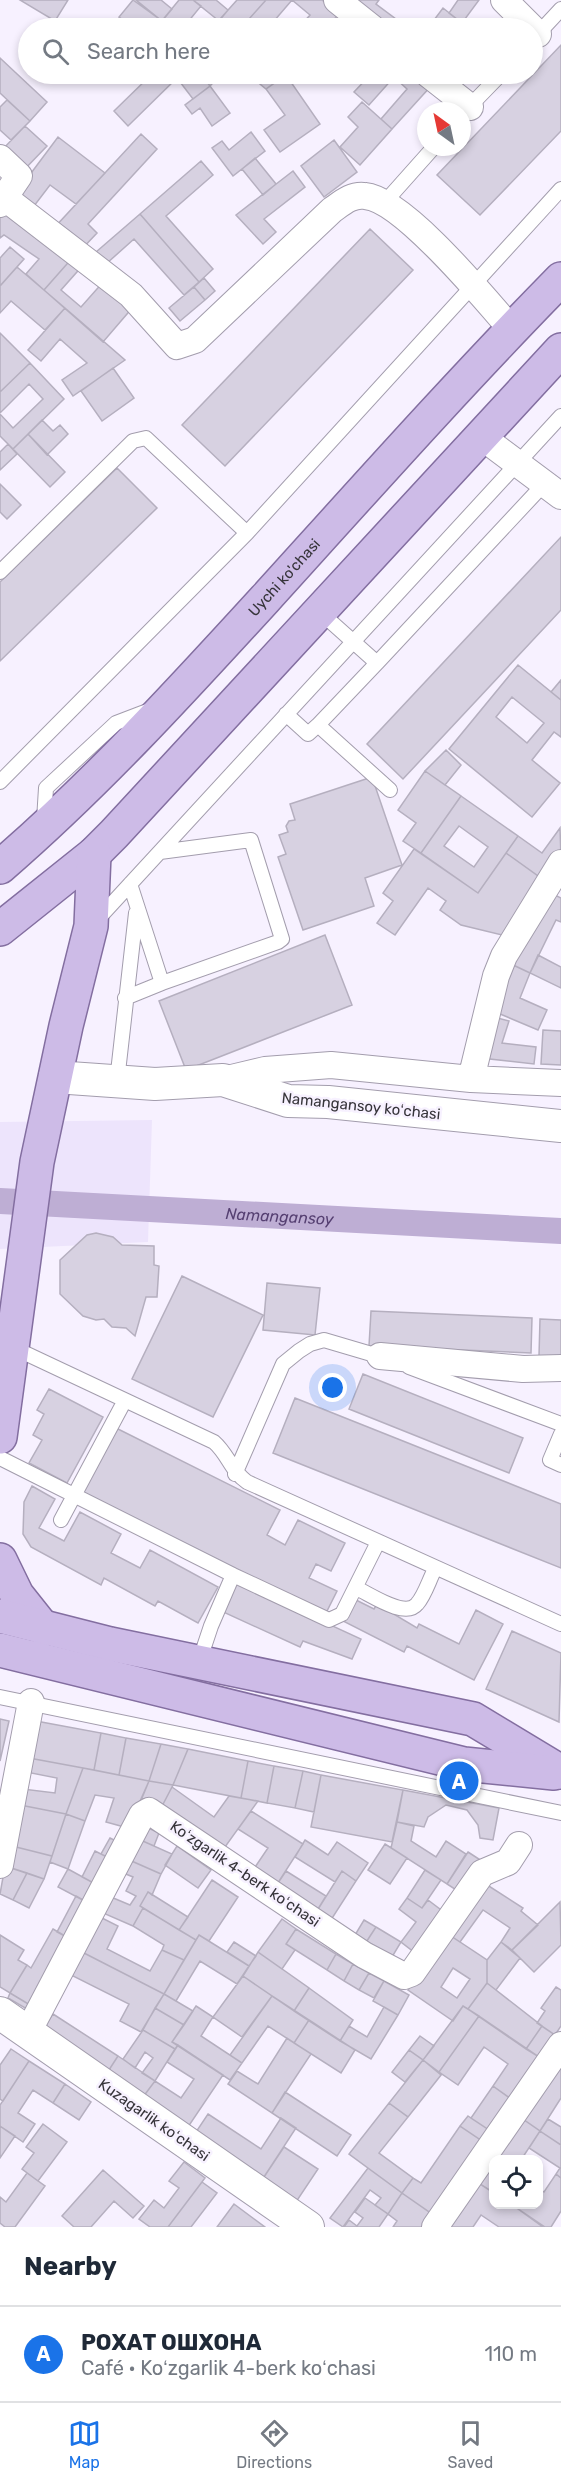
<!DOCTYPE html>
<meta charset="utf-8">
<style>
:root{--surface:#fff;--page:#f2f2f3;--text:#1f2937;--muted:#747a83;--line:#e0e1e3;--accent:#1a73e8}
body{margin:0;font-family:Rubik,sans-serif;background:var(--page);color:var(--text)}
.controls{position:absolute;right:18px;bottom:18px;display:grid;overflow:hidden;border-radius:12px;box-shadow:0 3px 9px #0003}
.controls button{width:54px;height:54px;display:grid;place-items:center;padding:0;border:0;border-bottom:2px solid var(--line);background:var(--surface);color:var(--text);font:30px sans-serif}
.compass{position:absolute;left:417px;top:102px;width:54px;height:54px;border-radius:50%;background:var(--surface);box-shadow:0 3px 9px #0003;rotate:327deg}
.you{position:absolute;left:333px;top:1388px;width:21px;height:21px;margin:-15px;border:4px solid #fff;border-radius:50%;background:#1a73e8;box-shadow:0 0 0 9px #1a73e833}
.badge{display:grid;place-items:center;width:39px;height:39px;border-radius:50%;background:var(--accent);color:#fff;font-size:20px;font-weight:700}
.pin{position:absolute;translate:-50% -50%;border:3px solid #fff;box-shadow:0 2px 6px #0006}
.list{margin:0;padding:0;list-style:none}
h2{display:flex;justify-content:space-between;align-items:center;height:78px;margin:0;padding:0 24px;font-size:26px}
h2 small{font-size:20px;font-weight:400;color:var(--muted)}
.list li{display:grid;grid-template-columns:39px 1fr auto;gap:18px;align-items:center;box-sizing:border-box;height:96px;padding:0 24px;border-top:2px solid var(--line)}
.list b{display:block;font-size:22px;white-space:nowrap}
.list p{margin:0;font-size:20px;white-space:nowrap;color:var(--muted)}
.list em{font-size:20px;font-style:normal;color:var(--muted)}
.icon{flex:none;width:33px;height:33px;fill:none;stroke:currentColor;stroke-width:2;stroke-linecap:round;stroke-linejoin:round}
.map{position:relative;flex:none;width:561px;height:2227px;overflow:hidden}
.search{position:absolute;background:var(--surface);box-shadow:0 3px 9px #0003;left:18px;right:18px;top:18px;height:66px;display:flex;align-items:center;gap:15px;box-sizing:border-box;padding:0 21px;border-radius:33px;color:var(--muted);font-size:22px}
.sheet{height:174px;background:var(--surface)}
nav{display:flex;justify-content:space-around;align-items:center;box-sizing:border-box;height:84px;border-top:2px solid var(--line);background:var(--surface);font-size:16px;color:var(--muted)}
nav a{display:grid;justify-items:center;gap:3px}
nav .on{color:var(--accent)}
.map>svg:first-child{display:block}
.built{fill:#ede4fc}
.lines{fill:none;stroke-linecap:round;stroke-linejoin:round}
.canal{stroke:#beaed4;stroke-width:26}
.building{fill:#d7d1e1;stroke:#b5afbf;stroke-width:1.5;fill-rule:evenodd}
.service-casing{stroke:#a39dad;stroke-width:16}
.minor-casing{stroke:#a39dad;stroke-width:28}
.tertiary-casing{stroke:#a39dad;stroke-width:34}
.primary-casing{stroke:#836ea0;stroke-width:36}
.service{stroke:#fff;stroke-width:14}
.minor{stroke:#fff;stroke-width:26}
.tertiary{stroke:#fff;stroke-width:32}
.primary{stroke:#cdbbe7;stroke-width:33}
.labels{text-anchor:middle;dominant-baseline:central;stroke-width:5;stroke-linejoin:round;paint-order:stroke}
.street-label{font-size:15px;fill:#36343a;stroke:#f7f1ff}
.water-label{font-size:16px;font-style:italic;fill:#564072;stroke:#f7f1ff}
</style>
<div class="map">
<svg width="561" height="2227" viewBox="0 0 561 2227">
<rect width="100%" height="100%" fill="#f7f1ff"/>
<path class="built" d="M152,1120l-4,122 -148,7v-127z"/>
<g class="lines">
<path class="canal" id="s1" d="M0,1201l561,30"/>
</g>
<path class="building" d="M20,0h48l-13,21z
M133,0l29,21 -6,7h-22l-15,-11z
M136,0h25l11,9 -10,12z
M179,0h14l8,6 -18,22h-27z
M193,0h23l12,10 -9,11z
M237,0h29l-25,28h-29z
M266,0h56l17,14 -13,14h-19l-5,-4 8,-9 -18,-15 -24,28h-27z
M353,0h26l-3,4 32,24h-31z
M458,0h21l-17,23 -13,-10z
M443,8l19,15 -5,5h-29z
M561,45v86l-81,84 -43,-40z
M0,58l47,44 -17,19 -30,-28z
M152,74h49l9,12 -17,13 -16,-21 -49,48 -14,-15z
M202,74h19l-11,12z
M248,74h37l1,1 -20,14z
M371,74h45l15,12 -39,43 -11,-10 26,-30 -13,-12 -25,28 -15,-13z
M286,75l34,49 -40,28 -16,-22 21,-15 -19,-26z
M210,86l20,27 -18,13 -12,-18 -8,6 -7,-9z
M7,100l23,21 -19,19 -11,-10v-23z
M362,102l30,27 -32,36 -20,-18 18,-20 -10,-10z
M25,126l22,20 -25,26 -22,-20z
M251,132l14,19 -32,25 -21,-28 10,-7 7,9z
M141,134l16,15 -69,75 9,9 -17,18 -26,-23z
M58,137l47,36 -29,31 -26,-19 -19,25 -17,-14z
M334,140l23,32 -33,25 -23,-31z
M255,158l21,26 -13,11 -21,-26z
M201,161l12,14 -47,41 47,53 -14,13 -59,-68z
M293,171l12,16 -41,32 12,13 -13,12 -27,-29z
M0,207l74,49 -30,34 -18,-16 13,-15 -35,-24 -4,3z
M140,214l59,68 -15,13 -50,-56 -28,25 -10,-12z
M370,229l43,41 -188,196 -43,-41z
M10,247l14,12 -24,27v-28z
M74,256l10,8 -23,26 20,17 23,-26 29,26 -30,35 -59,-52z
M17,267l48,41 -20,22 -34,-29 -11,12v-27z
M204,278l11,13 -10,9 -11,-13z
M194,287l11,13 -25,21 -11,-13z
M65,308l60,52 -52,36 -11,-16 25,-17 -27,-24 -19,22 -13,-11z
M0,333l30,30 -30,29z
M30,363l34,36 -51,50 -13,-13v-22l13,14 30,-29 -14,-15 -29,29v-21z
M113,368l21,30 -32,23 -21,-30z
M42,420l11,11 7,-6 8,9 -21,21 -19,-21z
M28,434l37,38 -15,15 -37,-38z
M8,444l9,10 -17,16v-18z
M117,468l40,40 -157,153v-79z
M0,484l21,21 -14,14 -7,-7z
M561,537v73l-158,169 -36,-35z
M518,665l43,35v37l-7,-5 -22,28 28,23 -28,34 -83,-68zM512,697l32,26 -17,20 -31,-26z
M561,680v20l-10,-8z
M446,750l15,15 -16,20 -20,-14z
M425,771l36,25 -40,57 -18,-12 13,-18 -18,-13z
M372,777l30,88 -37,13 9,28 -71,24 -25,-73 8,-3 -7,-19 9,-3 -2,-6 3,-5 6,-1 -5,-16z
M461,796l57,40 -40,57 -57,-40zM459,826l29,21 -14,20 -30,-21z
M560,828l1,30 -16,23 -39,-28 12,-17 24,17z
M414,849l64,44 28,-40 39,28 -39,55 -45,-11 -21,-15 6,-9 -18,-13 -33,47 -18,-12 16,-22 -10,-8z
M547,891l14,7v24l-5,-2 -26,53 -19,-9z
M325,935l27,70 -166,65 -27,-69z
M538,955l23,12v21l-31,-15z
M511,964l19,9 -10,25 27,12 -9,20 -45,-19z
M490,1016l19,5 -7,22 34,4 -2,17 -53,-6z
M543,1030l18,1v34l-20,-1z
M96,1233l17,4 9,8 32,1v19l5,1 -2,31h-11l-11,39 -9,-8 -14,-1 -8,-8 -8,1 -13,-4 -23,-22v-34l27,-25z
M182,1276l81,39 -50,102 -81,-38z
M267,1283l53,5 -5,47 -52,-5z
M371,1311l161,7 -1,35 -162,-7z
M540,1319l21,1v37l-22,-1z
M363,1374l160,64 -14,35 -160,-64z
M49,1389l54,28 -36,66 -38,-20 13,-23 -9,-5 11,-21 -7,-4z
M295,1398l266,106v64l-288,-115z
M114,1427l166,83 -13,25 18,10 13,-25 47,23 -14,28 -15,-7 -7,14 28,13 -12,24 -245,-123z
M32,1486l23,13 -16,29 25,13 16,-29 41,22 -10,19 29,15 10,-18 68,37 -20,36 -40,-22 -3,5 -51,-28 -3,7 -70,-38 -8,-13 1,-32z
M235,1581l126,58 -9,20 -49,-18 -3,6 -79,-36z
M354,1599l20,10 3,-5 40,24 2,-4 40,20 17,-34 27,14 -29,56 -67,-34 -3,6 -61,-31z
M512,1631l49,22 -2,69 -73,-33z
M0,1719l9,2 -9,40z
M36,1721l65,12 -7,37 -65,-12z
M101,1733l25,5 -7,37 -25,-5z
M126,1738l35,6 -12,37 -30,-6z
M161,1744l27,5 -15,36 -24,-4z
M188,1749l60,12 -7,37 -68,-13z
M29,1758l54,10 -17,46 -46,-9 3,-16 32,4 2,-15 -31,-6z
M248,1761l26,5 -7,37 -26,-5z
M274,1766l29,5 -8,37 -28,-5z
M83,1768l66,13 -21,47 -22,-6 8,-24 -19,-3 -10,26 -19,-7z
M303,1771l18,4 -7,37 -19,-4z
M321,1775l82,15 -11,52 -81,-15z
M149,1781l24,4 -13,25 -18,-12z
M172,1787l42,30 15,-21 29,5 -38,53 -60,-44z
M403,1790l96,18 -6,32 -13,-2 -2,-13 -11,-15 -21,-5 -18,12 -4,10 -27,-5z
M20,1805l46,9 -14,42 -40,-10z
M251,1811l52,33 -29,45 -23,-16 17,-25 -30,-19z
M66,1814l19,7 -17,48 -18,-7z
M397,1822l17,4 -3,15 25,16 10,-16 20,13 -19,30 -56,-36z
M142,1825l17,8 -5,13 -18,-8z
M110,1838l14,7 -9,16 -14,-7z
M136,1838l36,16 -11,20 -34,-15z
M305,1840l23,15 9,-13 31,21 -12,18 -14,-10 -7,11 -40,-25z
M385,1844l22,14 -17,26 -22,-14z
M12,1846l40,10 -8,23 -39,-13z
M177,1846l34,24 -13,18 -33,-23z
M95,1851l20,10 -14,26 -19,-10z
M468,1852l17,11 -21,32 -17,-11z
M127,1859l34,15 -9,21 -4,-3 -8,14 3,2 -10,18 -30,-13 8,-16 19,8 6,-9 -10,-5 7,-14 -12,-5z
M5,1866l22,7 -14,27 -13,-6z
M68,1869l33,18 -9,18 -34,-18z
M425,1870l16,10 -19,28 -15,-10z
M286,1871l40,25 -11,18 -41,-25z
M342,1871l14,10 -27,42 -14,-9z
M27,1873l17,6 -15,29 -16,-8z
M212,1880l26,17 -29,44 -10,-6 -3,5 -17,-10z
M481,1881l42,27 -2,3 17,14 -26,25 -11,-8 9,-14 -27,-18 -23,32 -15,-10z
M148,1892l40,25 -9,13 -39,-24z
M76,1896l16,9 -20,35 -15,-8z
M407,1898l15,10 6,-8 21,16 -30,40 -18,-14 15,-20 -17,-13z
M560,1902l1,43 -27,27 -22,-22z
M143,1908l53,32 -12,20 -22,-10 2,-5 -31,-19z
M100,1917l18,9 -11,23 43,22 12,-21 22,10 -20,34 -82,-42z
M282,1919l14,10 -10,15 9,6 -13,19 -24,-17z
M364,1920l12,7 -13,20 -11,-7z
M376,1927l25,15 -12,20 -26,-15z
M53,1929l19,11 -37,68 -25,-15 17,-28 4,3z
M296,1929l40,25 -9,16 -41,-26z
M445,1932l42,28v23l-19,26 -5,-3 -10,15 -45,-31zM453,1968l17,11 -13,19 -16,-11z
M0,1935l24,15 -6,10 9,5 -17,28 -10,-6z
M199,1935l50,31 -12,18 -37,-23 -24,40 -12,-7z
M234,1942l22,14 -7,10 -22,-14z
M501,1942l19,16 -24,32 -9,-7v-23z
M82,1952l82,42 -23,38 -21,-11 9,-17 -58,-29z
M258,1952l51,36 -15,23 -51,-35z
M336,1954l17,10 -9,17 -17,-11z
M353,1964l16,9 -10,17 -15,-9z
M369,1973l15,8 -10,17 -15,-8z
M243,1976l29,20 -30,41 -29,-20z
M384,1981l25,14 -11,20 -25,-14z
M487,1983l55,43 -16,23 -58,-40z
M556,1987l5,3v36l-6,9 -18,-12 8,-12 -4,-3z
M309,1988l44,32 -13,21 -46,-30z
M10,1993l25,15 -3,4 -24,-14z
M164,1994l29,17 -9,14 -29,-17z
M272,1996l37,24 -15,23 -26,-17 -26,37 -12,-8z
M196,2006l17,11 -12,19 41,27 -12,17 -58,-38z
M463,2006l16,10 -40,56 -16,-12z
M384,2007l14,8 -27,44 -31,-18 9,-15 18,11z
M155,2008l29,17 -12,17 6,3 -3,4 -32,-19z
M53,2014l65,42 -11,17 -65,-43z
M479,2016l60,41 -28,42 -18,-13 15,-22 -24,-17 -26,38 -19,-13z
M309,2020l46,30 -14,23 -47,-30z
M542,2026l13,9 -16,22 -13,-8z
M143,2030l32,19 -20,32 -13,-8 11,-15 -8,-6 -10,16 -12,-9z
M420,2036l14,10 -11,14 -14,-10z
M287,2038l24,16 -39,59 -44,-29 9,-13 21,13z
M178,2045l45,30 -35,52 -45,-30 12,-16 26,17 13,-19 -27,-17z
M11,2049l18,12 -26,40 -3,-2v-34z
M409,2050l14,10 -18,22 -13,-10z
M561,2055v43l-21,33 -20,-14z
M118,2056l37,25 -12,16 -36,-24z
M423,2060l18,15 -33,42 -19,-14z
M29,2061l36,23 -12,19 -20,-13 -15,23 17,11 -12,18 -23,-16v-21z
M65,2084l26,18 -12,18 -26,-17z
M493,2086l18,13 -22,31 -18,-12z
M285,2092l66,43 -14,21 -65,-43z
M389,2103l19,14 -29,36 34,25 -11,15 -53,-39z
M208,2114l53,35 20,-31 15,10 -34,52 -68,-45z
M468,2116l21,14 -7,11 -22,-15z
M520,2117l20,14 -19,29h-27v33l-17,-11z
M548,2119l13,8v18l-21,-14z
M43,2124l24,18 -29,39 -16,-12 12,-16 -8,-6z
M0,2126l15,10 -15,22z
M460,2126l22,15 -50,73 -30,-21 11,-15 8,5z
M540,2131l21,14v33l-5,-4 4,-6 -31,-20z
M284,2147l34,22 -22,33 -34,-22z
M184,2162l21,16 -37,49h-18l-11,-8 15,-19 10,8 15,-20 -10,-7z
M368,2168l34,25 -14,21 -13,-9 6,-7 -11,-8 -27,37 -13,-9z
M103,2170l41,36 -11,12 -19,-17 -23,26h-17l-12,-11z
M27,2173l18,13 -30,41h-10l-5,-4v-26l6,5z
M556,2174l5,4v33l-10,16h-6l-34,-23h27v-16l6,4z
M202,2182l15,11 -26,34h-23z
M477,2182l17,11v11h17l32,23h-44l-18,-12 -8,12h-27z
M402,2193l30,21 -9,13h-30l4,-6 -9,-7z
M365,2198l23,16 -9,13h-35l5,-7 8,6 6,-8 -8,-6z
M234,2204l31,23h-48z"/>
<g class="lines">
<g class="service-casing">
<path id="service" d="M534,38l27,-29
M467,109l34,-35
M385,202l49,-55
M0,572l133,-131 13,-3 101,95
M320,612l57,51 -59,62 72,65
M377,663l168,-180
M286,714l22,20 10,-9
M0,782l247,-249 314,-344
M44,820l2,-32 70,-65 34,-13
M130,884l32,99 116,-41 4,-3 -31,-99 -91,12
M97,920l464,-504
M125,998l37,-15
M117,1081l19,-168
M12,1347l202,95c14,12 17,29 33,40l314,142
M409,1367l152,57
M561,1434l-11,26 11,5
M0,1458l233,117 96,45 13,-6 36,-72
M235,1474l48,-110 16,-13 11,-7 14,-4 61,18
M61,1520l63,-118
M356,1588c14,6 49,31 61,16 8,-9 12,-24 18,-35
M199,1662l12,-36 22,-51
M0,1697l561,116"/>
</g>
<g class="minor-casing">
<path id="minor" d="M337,0l35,28
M504,0l34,34
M428,74l42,33
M0,158l19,18 -19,28
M5,198l126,97 46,51 18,-6 137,-130c10,-7 20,-16 33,-14 38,3 120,103 147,134
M482,437l79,59
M471,1079l25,-103 8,-20 57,-93
M223,1080l42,-10 66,-5 140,14 90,4
M380,1356l143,13 38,-1
M0,1865l31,-163
M28,2032l114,-217 7,-4 215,144 40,21 8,-3 70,-100 26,-11 11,-17
M435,2227l126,-182"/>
</g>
<g class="tertiary-casing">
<path id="tertiary" d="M55,1077l100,7 68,-4 65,21 40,1 233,24
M0,2013l308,214"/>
</g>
<g class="primary-casing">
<g id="primary">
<path id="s2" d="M0,867c95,-82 180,-175 265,-268 97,-107 194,-216 296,-320"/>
<path d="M0,929l94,-75 20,-20 447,-484"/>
<path d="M0,1437l37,-275 29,-136 25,-100 3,-72"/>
<path d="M0,1560l17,35 27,34"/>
<path d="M0,1616l110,28 363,75 88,53"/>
<path d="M0,1650l464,114 90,9"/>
</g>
</g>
<use href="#service" class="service"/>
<use href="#minor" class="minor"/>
<use href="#tertiary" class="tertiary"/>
<use href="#primary" class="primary"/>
</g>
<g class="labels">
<g class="street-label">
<text stroke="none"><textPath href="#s2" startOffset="406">Uychi ko'chasi</textPath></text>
<text transform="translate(361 1106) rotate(6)">Namangansoy koʻchasi</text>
<text transform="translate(245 1874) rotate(34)">Koʻzgarlik 4-berk koʻchasi</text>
<text transform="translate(154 2120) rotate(35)">Kuzagarlik koʻchasi</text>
</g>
<g class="water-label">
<text stroke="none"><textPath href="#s1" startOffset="280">Namangansoy</textPath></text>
</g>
</g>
</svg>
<div class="controls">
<button><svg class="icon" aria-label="locate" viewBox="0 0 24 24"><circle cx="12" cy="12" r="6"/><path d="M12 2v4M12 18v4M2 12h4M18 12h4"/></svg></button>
</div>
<svg class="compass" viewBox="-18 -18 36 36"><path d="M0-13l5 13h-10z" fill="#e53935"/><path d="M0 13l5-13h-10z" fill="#747a83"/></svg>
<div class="you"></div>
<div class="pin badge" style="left:459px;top:1781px">A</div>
<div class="search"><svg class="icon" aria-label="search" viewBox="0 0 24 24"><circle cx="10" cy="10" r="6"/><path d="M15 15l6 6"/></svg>Search here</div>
</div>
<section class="sheet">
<h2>Nearby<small></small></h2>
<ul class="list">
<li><span class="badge">A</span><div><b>РОХАТ ОШХОНА</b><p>Café · Koʻzgarlik 4-berk koʻchasi</p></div><em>110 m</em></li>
</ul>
</section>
<nav>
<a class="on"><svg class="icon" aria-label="map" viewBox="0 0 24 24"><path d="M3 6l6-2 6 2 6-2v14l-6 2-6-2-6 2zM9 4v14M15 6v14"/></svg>Map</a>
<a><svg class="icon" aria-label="directions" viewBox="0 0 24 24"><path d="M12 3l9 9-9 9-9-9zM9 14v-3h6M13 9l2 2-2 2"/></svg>Directions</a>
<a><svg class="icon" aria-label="saved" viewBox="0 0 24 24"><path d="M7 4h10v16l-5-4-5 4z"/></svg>Saved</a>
</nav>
